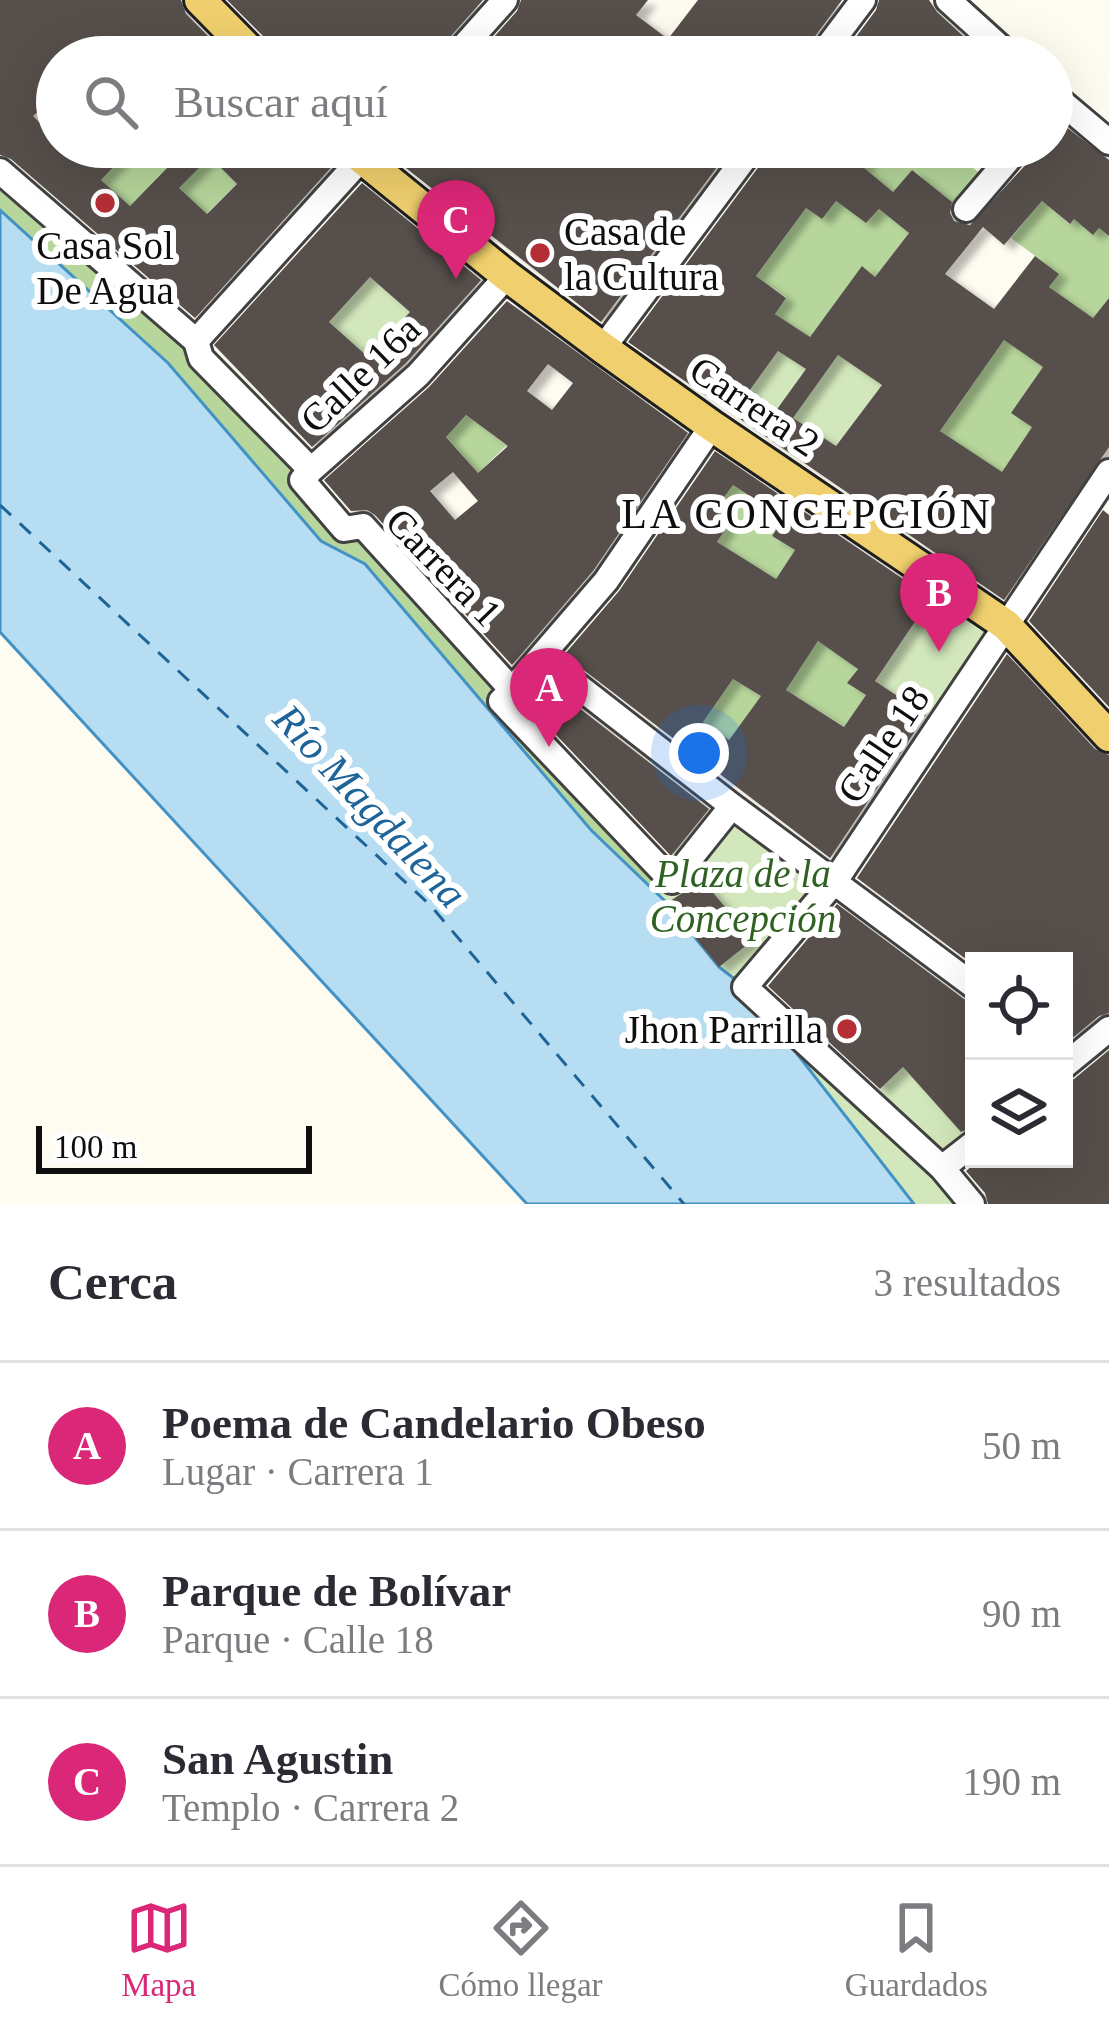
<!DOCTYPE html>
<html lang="es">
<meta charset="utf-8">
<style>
:root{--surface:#fff;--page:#f2f2f3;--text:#2b2b33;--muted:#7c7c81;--line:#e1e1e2;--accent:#db2777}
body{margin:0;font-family:Georgia,serif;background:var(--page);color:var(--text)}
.controls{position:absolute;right:36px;bottom:36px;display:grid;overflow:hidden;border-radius:0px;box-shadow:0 12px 48px #0002}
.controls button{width:108px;height:108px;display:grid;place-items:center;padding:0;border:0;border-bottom:3px solid var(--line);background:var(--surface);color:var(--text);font:60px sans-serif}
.scale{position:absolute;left:36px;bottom:30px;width:276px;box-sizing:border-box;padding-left:12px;border:6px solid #0e0e0e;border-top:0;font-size:33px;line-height:42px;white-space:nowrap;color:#0e0e0e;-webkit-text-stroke:9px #fff;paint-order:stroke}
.you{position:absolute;left:699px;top:753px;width:42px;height:42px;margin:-30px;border:9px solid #fff;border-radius:50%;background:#1a73e8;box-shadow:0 0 0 18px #1a73e833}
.badge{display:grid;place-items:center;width:78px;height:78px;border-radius:50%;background:var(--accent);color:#fff;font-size:39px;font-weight:700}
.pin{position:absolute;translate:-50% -99px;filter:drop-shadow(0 3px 6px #0008)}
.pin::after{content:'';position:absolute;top:63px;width:42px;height:36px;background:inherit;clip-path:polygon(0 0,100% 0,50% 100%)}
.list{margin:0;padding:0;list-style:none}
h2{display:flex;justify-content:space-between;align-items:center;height:156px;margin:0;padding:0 48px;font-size:51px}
h2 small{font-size:39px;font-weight:400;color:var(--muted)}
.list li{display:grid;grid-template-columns:78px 1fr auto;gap:36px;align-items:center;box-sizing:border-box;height:168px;padding:0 48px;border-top:3px solid var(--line)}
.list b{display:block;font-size:45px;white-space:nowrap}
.list p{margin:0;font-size:39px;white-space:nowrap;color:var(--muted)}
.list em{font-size:39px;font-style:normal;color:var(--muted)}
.icon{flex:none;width:66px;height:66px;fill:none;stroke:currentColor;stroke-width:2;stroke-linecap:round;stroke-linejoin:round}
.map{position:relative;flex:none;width:1109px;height:1204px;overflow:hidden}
.search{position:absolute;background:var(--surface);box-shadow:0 12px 48px #0002;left:36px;right:36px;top:36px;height:132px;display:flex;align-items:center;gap:30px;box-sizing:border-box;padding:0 42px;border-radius:66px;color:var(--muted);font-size:45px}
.sheet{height:660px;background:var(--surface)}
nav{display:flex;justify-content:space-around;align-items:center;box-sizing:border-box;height:168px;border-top:3px solid var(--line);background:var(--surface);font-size:33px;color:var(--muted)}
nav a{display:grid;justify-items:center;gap:6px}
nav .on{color:var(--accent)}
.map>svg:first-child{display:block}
.green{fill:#d2e7bb}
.forest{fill:#b6d69b}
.water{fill:#b7ddf2;stroke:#4392c5;stroke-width:3}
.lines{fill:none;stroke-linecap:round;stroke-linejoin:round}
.ferry{stroke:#1e6498;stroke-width:3;stroke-dasharray:15 12;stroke-linecap:butt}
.building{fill:#564f4b;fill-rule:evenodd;filter:url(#shadow)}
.minor-casing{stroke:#414141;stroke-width:30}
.major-casing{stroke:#1f1f1f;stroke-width:36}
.minor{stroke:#fff;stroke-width:24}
.major{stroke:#f0d06e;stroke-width:30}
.poi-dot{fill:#b62e35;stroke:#fff;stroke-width:4.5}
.labels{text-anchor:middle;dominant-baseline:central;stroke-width:12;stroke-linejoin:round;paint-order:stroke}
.poi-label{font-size:39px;fill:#0e0e0e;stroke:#fff;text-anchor:start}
.street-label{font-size:39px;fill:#0e0e0e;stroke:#fff}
.park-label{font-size:39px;font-style:italic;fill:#2f6222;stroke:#fff}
.neighbourhood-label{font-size:42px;letter-spacing:3px;fill:#0e0e0e;stroke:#fff}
.water-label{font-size:42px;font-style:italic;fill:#1e6498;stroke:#fff}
</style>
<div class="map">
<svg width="1109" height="1204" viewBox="0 0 1109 1204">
<defs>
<filter id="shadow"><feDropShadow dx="9" dy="5.5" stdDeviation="3" flood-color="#0004"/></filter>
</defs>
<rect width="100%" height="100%" fill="#fefbf0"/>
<path class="green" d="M370,277l40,35 -42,45 -39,-35z
M778,351l28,18 -31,43 -28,-18z
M838,355l44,30 -46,61 -43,-28z
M943,581l59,42 -66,99 -61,-41z
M732,806l103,75 -90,106 -26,-20 -60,-70z
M811,1046l58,55 34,-34 69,77 -30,24 30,36h-58l-113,-146z"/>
<path class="forest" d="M133,147h15l20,20 -38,39 -29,-26z
M879,147h69l36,30 -26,30 -46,-37 -19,22 -30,-25z
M210,157l27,27 -31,30 -27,-26z
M0,171l73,60 238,239 32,59 20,-3 149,164 -10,10 170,181 -13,16 -68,-67 -226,-266 -44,-23 -153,-178 -168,-153z
M836,201l30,22 13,-14 30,24 -34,44 -12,-10 -53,70 -35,-23 11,-17 -30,-21 50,-68 16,11z
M1042,201l27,23 5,-5 19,15 6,-6 10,8v62l-16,20 -44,-31 9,-14 -47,-35z
M1004,340l39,27 -11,60 -30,46 -62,-42z
M466,415l40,30 12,-14 4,27 -16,-12 -28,27 -40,-46 8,-8 9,8z
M733,485l51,33 -12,18 23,14 -19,29 -59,-37 13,-20 -16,-11z
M818,641l40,27 -10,15 18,12 -21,32 -59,-37z
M733,679l28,17 -32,44 -26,-18z"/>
<path class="water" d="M0,210l168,153 153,178 44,23 226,266 76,73 52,64 26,20 169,217h-387l-527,-572z"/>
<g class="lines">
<path class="ferry" d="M0,505l431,401 253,298"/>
</g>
<path class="building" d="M0,0h181l5,14 43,43h-172v38l-24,21 24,24v7h76l-32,33 29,26 38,-39 -20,-20h178l10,15 -141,156 -184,-159 -11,-4zM210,157l27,27 -30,30 -28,-26z
M227,0h256l-41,46 -4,11h-163l-5,-14z
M521,0h127l-12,15 32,24 30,-39h144l-35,47 -3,10h-328l41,-46z
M879,0h50l8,12 49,45h-145l35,-47z
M1052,116l57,44v76l-10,-8 -6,7 -19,-16 -4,5 -28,-23 -38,44 -21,-18 -38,47 49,35 41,-53 24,18 -10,13 44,31 16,-20v149l-105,153 -376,-258 138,-185 3,-10h110l-16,20 30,25 19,-22 40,32 -2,11 4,8 16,4 62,-67 3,-11h17zM836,201l30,22 13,-14 30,24 -34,44 -13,-11 -52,71 -35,-23 11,-16 -30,-22 50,-68 16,11zM1004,340l39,27 -32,46 21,14 -30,45 -62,-41zM778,351l28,18 -31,43 -28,-18zM838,355l44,30 -46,61 -43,-28z
M388,147h344l-131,175 -214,-169z
M362,183l119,97 -75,83 -94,84 -98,-102zM370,277l40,35 -42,45 -39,-35z
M507,301l181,132 -95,138 -81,94 -137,-150 -8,-5 -16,1 -27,-31 105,-93zM548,364l25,19 -21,27 -25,-19zM466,415l42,31 -30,27 -32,-36zM453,472l25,29 -23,19 -25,-29z
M715,451l216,147 -56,83 51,34 -96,143 -266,-203 55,-64zM733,485l51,33 -12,18 23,14 -19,29 -59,-37 14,-21 -17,-10zM818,641l40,28 -11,14 19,12 -22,32 -58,-37zM733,679l28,17 -32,44 -26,-18z
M1103,510l6,5v192l-80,-86z
M1007,654l88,95 14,6v258l-10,3 -35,29v-84h-90v4l-117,-87z
M543,680l166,129 -38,47 -147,-155z
M698,875l55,65 -34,27 -52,-64 17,-11z
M837,904l127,95 10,3v125l-13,5 -58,-65 -23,22 -112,-103z
M1109,1050v154h-121l-3,-11 -19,-22 14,-12h84v-77l10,-3z"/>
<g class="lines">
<g class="minor-casing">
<path id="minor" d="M948,0l63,57
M454,57l51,-57
M820,57l43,-57
M1052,94l57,48
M0,171l196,170 5,17 110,112 -9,10 42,49 19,-3 149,164 -11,11 171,180 60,-75
M966,209l53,-62
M196,341l176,-194
M603,348l150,-201
M311,470l107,-95 89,-99
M542,658l190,148 242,180
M512,690l94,-109 106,-155
M1064,1066l45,-37
M942,1168l32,-25
M972,1204l-30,-36 -197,-181 90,-106 274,-409"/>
</g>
<g class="major-casing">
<path id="major" d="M200,0l56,57
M348,147l159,129 96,72 109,78 294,199 103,111"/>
</g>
<use href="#minor" class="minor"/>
<use href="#major" class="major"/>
</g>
<g class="poi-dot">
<circle cx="105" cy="203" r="12"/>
<circle cx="540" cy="253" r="12"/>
<circle cx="847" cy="1029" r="12"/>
</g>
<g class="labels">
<g class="poi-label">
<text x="564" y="231">Casa de<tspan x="564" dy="45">la Cultura</tspan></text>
<text x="105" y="245" text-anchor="middle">Casa Sol<tspan x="105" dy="45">De Agua</tspan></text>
<text x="823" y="1029" text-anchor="end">Jhon Parrilla</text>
</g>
<g class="street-label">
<text transform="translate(360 374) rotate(-44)">Calle 16a</text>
<text transform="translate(755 406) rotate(34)">Carrera 2</text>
<text transform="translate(444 567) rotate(46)">Carrera 1</text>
<text transform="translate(883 744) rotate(-56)">Calle 18</text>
</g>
<g class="park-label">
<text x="743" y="873">Plaza de la<tspan x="743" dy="45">Concepción</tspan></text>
</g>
<g class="neighbourhood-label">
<text x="807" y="514">LA CONCEPCIÓN</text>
</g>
<g class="water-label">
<text transform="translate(370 806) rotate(47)">Río Magdalena</text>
</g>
</g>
</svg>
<div class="controls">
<button><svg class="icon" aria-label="locate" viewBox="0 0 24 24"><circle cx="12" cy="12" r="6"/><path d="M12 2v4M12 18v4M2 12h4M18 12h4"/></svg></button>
<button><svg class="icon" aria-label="layers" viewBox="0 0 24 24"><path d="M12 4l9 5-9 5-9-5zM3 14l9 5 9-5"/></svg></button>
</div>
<div class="scale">100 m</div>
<div class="you"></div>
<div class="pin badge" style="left:549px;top:747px">A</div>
<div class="pin badge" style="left:939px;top:652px">B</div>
<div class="pin badge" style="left:456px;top:279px">C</div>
<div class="search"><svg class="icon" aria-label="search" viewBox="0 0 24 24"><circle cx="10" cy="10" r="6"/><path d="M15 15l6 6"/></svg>Buscar aquí</div>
</div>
<section class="sheet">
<h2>Cerca<small>3 resultados</small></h2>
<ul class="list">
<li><span class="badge">A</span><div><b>Poema de Candelario Obeso</b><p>Lugar · Carrera 1</p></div><em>50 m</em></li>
<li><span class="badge">B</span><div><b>Parque de Bolívar</b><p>Parque · Calle 18</p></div><em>90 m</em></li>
<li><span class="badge">C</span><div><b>San Agustin</b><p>Templo · Carrera 2</p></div><em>190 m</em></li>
</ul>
</section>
<nav>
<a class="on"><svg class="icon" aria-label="map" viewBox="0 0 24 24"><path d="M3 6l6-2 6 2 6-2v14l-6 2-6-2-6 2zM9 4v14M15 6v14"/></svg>Mapa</a>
<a><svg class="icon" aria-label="directions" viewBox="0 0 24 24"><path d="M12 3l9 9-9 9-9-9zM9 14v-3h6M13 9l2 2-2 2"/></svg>Cómo llegar</a>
<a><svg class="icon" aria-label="saved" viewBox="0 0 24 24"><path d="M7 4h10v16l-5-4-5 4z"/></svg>Guardados</a>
</nav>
